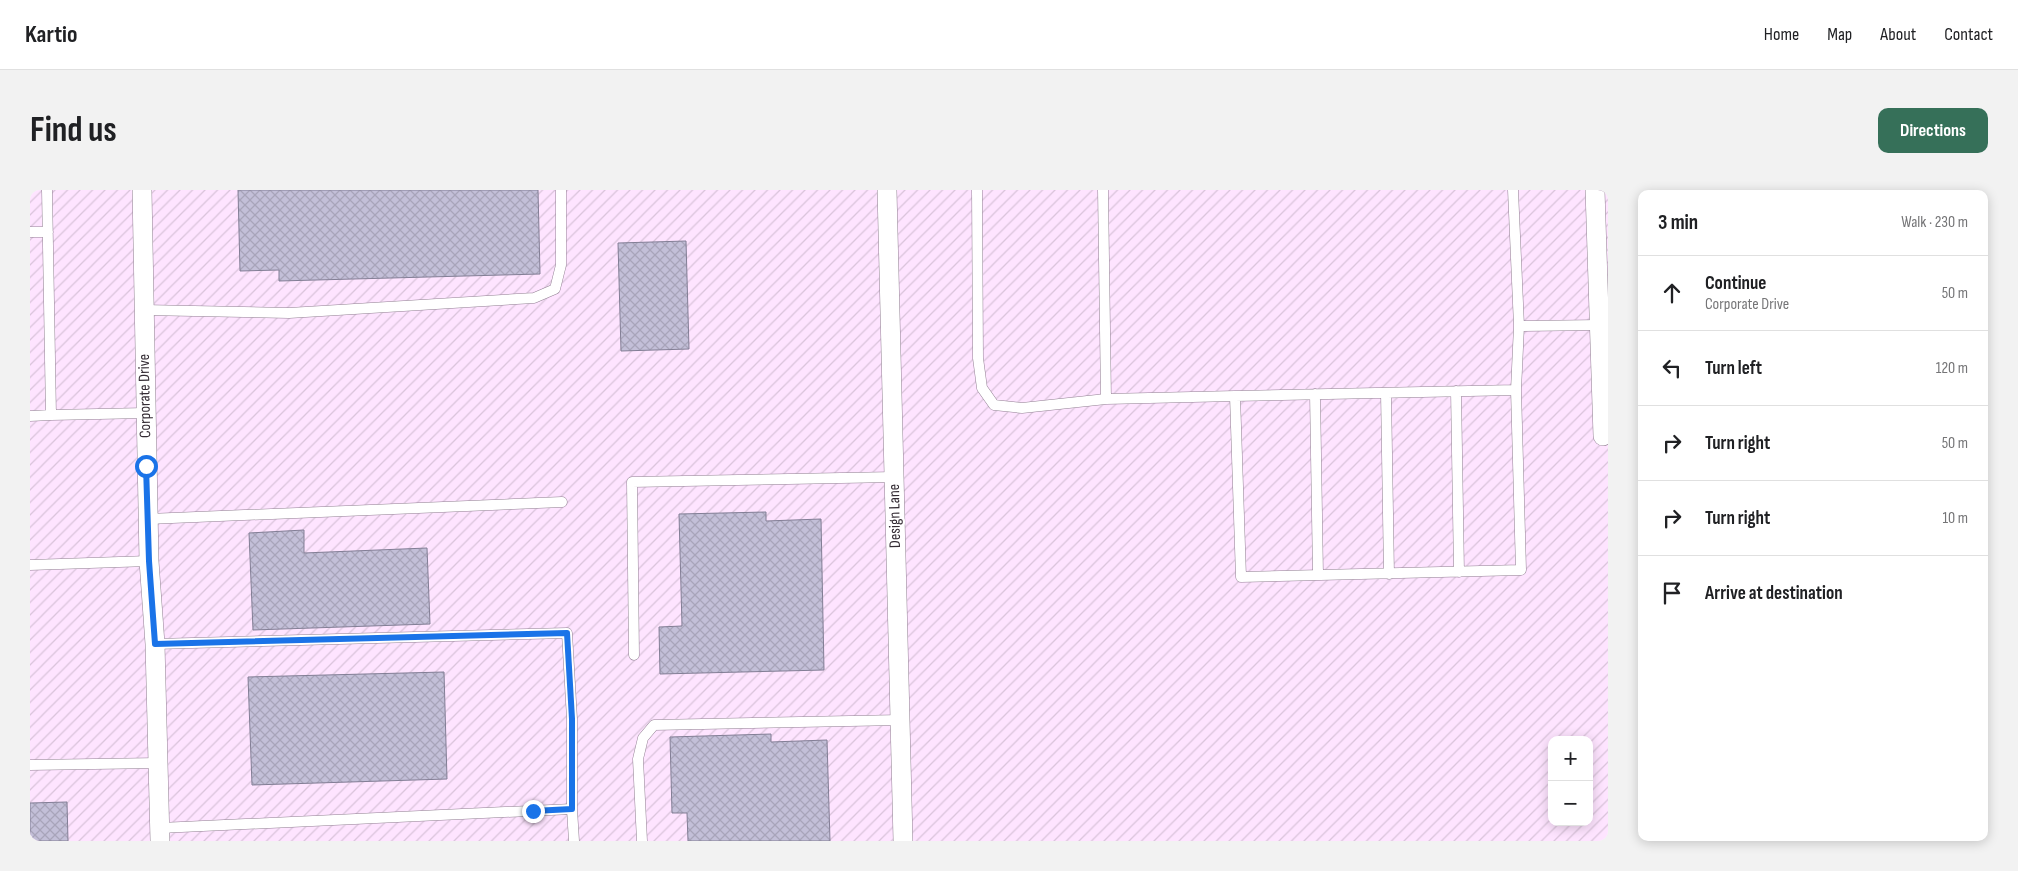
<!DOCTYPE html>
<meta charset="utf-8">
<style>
:root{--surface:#fff;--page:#f2f2f2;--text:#202124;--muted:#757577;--line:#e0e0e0;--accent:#367059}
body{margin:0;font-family:"Sofia Sans Condensed",sans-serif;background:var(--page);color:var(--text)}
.controls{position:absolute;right:15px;bottom:15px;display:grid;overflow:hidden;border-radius:10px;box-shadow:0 2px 12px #0003}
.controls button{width:45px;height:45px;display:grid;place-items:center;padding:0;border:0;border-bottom:1px solid var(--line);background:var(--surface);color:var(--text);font:25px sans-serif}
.stop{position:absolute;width:15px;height:15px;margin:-11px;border:4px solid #1a73e8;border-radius:50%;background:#fff}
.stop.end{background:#1a73e8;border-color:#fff;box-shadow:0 1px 5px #0008}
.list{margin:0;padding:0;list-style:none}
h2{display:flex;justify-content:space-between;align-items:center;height:65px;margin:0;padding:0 20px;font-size:21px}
h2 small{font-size:16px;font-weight:400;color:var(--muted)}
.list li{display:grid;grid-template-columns:32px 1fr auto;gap:15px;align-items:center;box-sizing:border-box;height:75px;padding:0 20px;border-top:1px solid var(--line)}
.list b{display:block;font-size:19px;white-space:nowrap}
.list p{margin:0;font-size:16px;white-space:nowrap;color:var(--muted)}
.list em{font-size:16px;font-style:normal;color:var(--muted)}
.icon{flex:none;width:28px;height:28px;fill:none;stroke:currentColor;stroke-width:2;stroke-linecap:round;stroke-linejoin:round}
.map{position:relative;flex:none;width:1578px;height:651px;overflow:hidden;border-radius:10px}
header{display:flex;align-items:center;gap:30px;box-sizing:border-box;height:70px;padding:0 25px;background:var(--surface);border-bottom:1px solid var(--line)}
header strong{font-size:24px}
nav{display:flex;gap:28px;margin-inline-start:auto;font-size:18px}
.intro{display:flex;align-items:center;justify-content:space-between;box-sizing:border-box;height:120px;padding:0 30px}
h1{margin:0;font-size:35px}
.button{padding:12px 22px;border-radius:10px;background:var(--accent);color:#fff;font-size:18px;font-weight:700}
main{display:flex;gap:30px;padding:0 30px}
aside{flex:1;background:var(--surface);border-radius:10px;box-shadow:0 2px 12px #0003}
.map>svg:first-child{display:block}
.industrial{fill:url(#industrial-furrows);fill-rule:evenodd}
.building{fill:url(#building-cross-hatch);stroke:#827e95}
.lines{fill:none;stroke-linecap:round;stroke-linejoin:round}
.service-casing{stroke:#928093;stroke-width:11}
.minor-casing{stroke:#928093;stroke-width:20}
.service{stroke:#fff;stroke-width:10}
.minor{stroke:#fff;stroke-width:19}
.route{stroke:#1a73e8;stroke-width:6}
.labels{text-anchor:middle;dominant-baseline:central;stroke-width:4.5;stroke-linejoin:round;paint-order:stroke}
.street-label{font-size:16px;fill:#332b33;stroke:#fff}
</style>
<header>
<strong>Kartio</strong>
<nav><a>Home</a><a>Map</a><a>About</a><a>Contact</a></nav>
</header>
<div class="intro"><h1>Find us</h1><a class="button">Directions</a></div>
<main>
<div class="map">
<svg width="1578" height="651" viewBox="0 0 1578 651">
<defs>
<pattern id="industrial-furrows" width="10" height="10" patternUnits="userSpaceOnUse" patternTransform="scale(1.25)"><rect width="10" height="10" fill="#fee4ff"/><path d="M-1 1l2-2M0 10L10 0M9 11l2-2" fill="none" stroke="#dac4db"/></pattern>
<pattern id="building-cross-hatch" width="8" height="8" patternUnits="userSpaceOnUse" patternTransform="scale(1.25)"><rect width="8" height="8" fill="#c3bfd8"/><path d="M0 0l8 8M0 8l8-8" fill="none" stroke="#a8a4ba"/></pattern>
</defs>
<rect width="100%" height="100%" fill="#fdf0fd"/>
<path class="industrial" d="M0,0h1578v651h-1578zM1522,550h37v82h-37z"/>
<path class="building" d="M208,0h300l2,84 -261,7v-11l-39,1z
M656,51l3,108 -68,2 -3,-108z
M736,322v9l55,-2 3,151 -164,4 -1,-47 23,-1 -3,-112z
M274,340v23l123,-5 3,76 -177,6 -4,-97z
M414,482l3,107 -195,6 -4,-108z
M741,544v8l56,-2 3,101h-142l-1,-28h-15l-2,-76z
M37,612l1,39h-38v-38z"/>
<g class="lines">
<g class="service-casing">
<path id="service" d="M17,0l4,225 94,-2
M947,0l1,168 4,30 12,17 28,3 84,-9 129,-3
M1073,0l3,209
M1483,0l6,136 80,-1
M0,42h18
M114,120l145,3 245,-15 21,-9 6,-24v-75
M1486,200l-281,6 6,181 280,-7 -5,-180 3,-64
M1426,201l3,181
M1356,203l3,181
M1285,204l3,181
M0,226l21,-1
M118,329l414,-17
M0,375l119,-4
M125,454l412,-11 5,86v90l-412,19
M604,465l-2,-173 262,-5
M0,575l128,-2
M542,619l2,32
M612,651l-4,-82 5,-21 11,-13 246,-5"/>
</g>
<g class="minor-casing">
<path id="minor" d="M112,0l7,371 6,83 5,197
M857,0l16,651
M1565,0l8,246"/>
</g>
<use href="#service" class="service"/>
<use href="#minor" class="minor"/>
</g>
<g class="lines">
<path class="route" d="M116,276l3,95 6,83 412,-11 5,86v90l-39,2"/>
</g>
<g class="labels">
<g class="street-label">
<text transform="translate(115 206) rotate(-91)">Corporate Drive</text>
<text transform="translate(865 326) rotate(-91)">Design Lane</text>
</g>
</g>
</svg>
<div class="controls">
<button>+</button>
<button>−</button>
</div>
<div class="stop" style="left:116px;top:276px"></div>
<div class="stop end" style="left:503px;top:621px"></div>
</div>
<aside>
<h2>3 min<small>Walk · 230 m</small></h2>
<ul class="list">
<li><svg class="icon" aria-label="ahead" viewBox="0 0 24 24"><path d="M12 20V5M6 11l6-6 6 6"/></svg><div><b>Continue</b><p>Corporate Drive</p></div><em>50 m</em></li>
<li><svg class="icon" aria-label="left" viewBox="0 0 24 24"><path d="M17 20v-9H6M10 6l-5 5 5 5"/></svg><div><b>Turn left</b></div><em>120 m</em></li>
<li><svg class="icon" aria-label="right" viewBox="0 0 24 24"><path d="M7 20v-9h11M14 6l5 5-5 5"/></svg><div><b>Turn right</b></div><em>50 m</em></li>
<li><svg class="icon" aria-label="right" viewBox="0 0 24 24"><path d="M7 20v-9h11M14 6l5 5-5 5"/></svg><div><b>Turn right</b></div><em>10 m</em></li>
<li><svg class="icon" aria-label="arrive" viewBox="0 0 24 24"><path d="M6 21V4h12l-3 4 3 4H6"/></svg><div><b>Arrive at destination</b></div></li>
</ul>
</aside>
</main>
